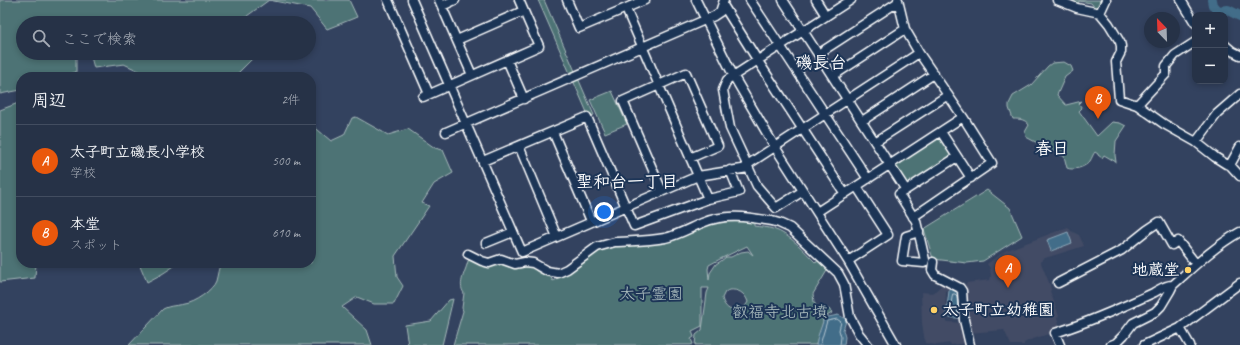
<!DOCTYPE html>
<html lang="ja">
<meta charset="utf-8">
<style>
:root{--surface:#263247;--page:#323e52;--text:#f1f3f6;--muted:#a4aab4;--line:#424d60;--accent:#ea580c}
body{margin:0;font-family:Caveat,"Klee One",sans-serif;background:var(--page);color:var(--text)}
.controls{position:absolute;right:12px;top:12px;display:grid;overflow:hidden;border-radius:8px;box-shadow:0 2px 6px #0003}
.controls button{width:36px;height:36px;display:grid;place-items:center;padding:0;border:0;border-bottom:1px solid var(--line);background:var(--surface);color:var(--text);font:20px sans-serif}
.compass{position:absolute;left:1144px;top:12px;width:36px;height:36px;border-radius:50%;background:var(--surface);box-shadow:0 2px 6px #0003;rotate:337deg}
.you{position:absolute;left:604px;top:212px;width:14px;height:14px;margin:-10px;border:3px solid #fff;border-radius:50%;background:#1a73e8;box-shadow:0 0 0 6px #1a73e833}
.badge{display:grid;place-items:center;width:26px;height:26px;border-radius:50%;background:var(--accent);color:#fff;font-size:13px;font-weight:700}
.pin{position:absolute;translate:-50% -33px;filter:drop-shadow(0 1px 2px #0008)}
.pin::after{content:'';position:absolute;top:21px;width:14px;height:12px;background:inherit;clip-path:polygon(0 0,100% 0,50% 100%)}
.list{margin:0;padding:0;list-style:none}
h2{display:flex;justify-content:space-between;align-items:center;height:52px;margin:0;padding:0 16px;font-size:17px}
h2 small{font-size:13px;font-weight:400;color:var(--muted)}
.list li{display:grid;grid-template-columns:26px 1fr auto;gap:12px;align-items:center;box-sizing:border-box;height:72px;padding:0 16px;border-top:1px solid var(--line)}
.list b{display:block;font-size:15px;white-space:nowrap}
.list p{margin:0;font-size:13px;white-space:nowrap;color:var(--muted)}
.list em{font-size:13px;font-style:normal;color:var(--muted)}
.icon{flex:none;width:22px;height:22px;fill:none;stroke:currentColor;stroke-width:2;stroke-linecap:round;stroke-linejoin:round}
.map{position:relative;flex:none;width:1240px;height:345px;overflow:hidden}
.search{position:absolute;background:var(--surface);box-shadow:0 2px 6px #0003;left:16px;top:16px;width:300px;height:44px;display:flex;align-items:center;gap:10px;box-sizing:border-box;padding:0 14px;border-radius:22px;color:var(--muted);font-size:15px}
.panel{position:absolute;background:var(--surface);box-shadow:0 2px 6px #0003;left:16px;top:72px;width:300px;height:196px;border-radius:16px}
.map>svg:first-child{display:block}
.built{fill:#424b65}
.green{fill:#4e7375;stroke:#a6b9ba;fill-rule:evenodd}
.water{fill:#426d89;stroke:#8ea7b8}
.lines{fill:none;stroke-linecap:round;stroke-linejoin:round}
.shore{stroke:#b3c5d0;stroke-width:1}
.river{stroke:#426d89;stroke-width:10}
.minor-casing{stroke:#fff;stroke-width:11}
.minor{stroke:#1d3557;stroke-width:8}
.poi-dot{fill:#ffd166;stroke:#1d3557;stroke-width:1.5}
.labels{text-anchor:middle;dominant-baseline:central;stroke-width:4;stroke-linejoin:round;paint-order:stroke}
.poi-label{font-size:16px;font-weight:bold;fill:#fff;stroke:#1d3557;text-anchor:end}
.park-label{font-size:16px;fill:#afc0c1;stroke:#1d3557}
.neighbourhood-label{font-size:17px;font-weight:bold;fill:#fff;stroke:#1d3557}
</style>
<div class="map">
<svg width="1240" height="345" viewBox="0 0 1240 345">
<rect width="100%" height="100%" fill="#33425f"/>
<filter id="ink" filterUnits="userSpaceOnUse"><feTurbulence type="fractalNoise" baseFrequency=".025" numOctaves="2"/><feDisplacementMap in="SourceGraphic" scale="8" xChannelSelector="R" yChannelSelector="G"/><feConvolveMatrix kernelMatrix="1 2 1 2 8 2 1 2 1" color-interpolation-filters="sRGB"/></filter>
<g filter="url(#ink)">
<path class="built" d="M1068,227l3,4 8,4 5,11 -42,13 -1,4 9,22 1,5 -1,1 9,25 -2,1 4,13 -31,10 -6,3v2h-13l-7,-15 -35,3 -4,-38 1,-12 24,-3 1,-4 -1,-8 -3,-4 18,-13z
M942,285l6,3v2h-2l-1,29 3,3 15,1 -2,3 -1,7 5,1 1,9 -15,2 -1,-2 -13,2 -12,-2 -3,-20 -1,-31 12,1z"/>
<path class="green" d="M0,0h349l8,17 -30,12 -17,-21 -41,-8 -22,16 1,7h-225v30h53v19l-15,5h-40v13l-21,4z
M538,0h6l50,115 -5,2z
M1064,0h40l-5,9h-3l-5,-6 -12,-2 -1,5z
M90,53h163v5l-19,19h-82l-28,-13 -30,4z
M1064,62l7,4 2,5 -8,6 -8,18 9,10 16,-4 -3,3 3,4 -3,3 18,25 15,-14 8,1 6,3 -10,15 -1,14 1,7 -12,-7 -2,3 -4,-3v-1l-3,-2c-2,2 -3,6 -5,9 -4,6 -17,10 -23,7l-3,-12 -4,-1 -34,-18 -1,-5 4,-7c-4,-6 -9,-6 -16,-6l-4,-11v-4l4,-8 18,-11 17,-19 4,-3z
M612,91l15,33 -22,9 -15,-33z
M21,102v161h15l-1,15 -35,4v-172z
M356,117l32,18 20,-6 27,19 8,2 10,23 -19,11 -12,19 7,3 -34,50 2,21 6,9 -9,18h-20l-17,-7 -15,10 25,23 5,15h-243l34,-36c8,-4 14,-3 21,-5 10,-1 29,-14 32,-23 2,-7 2,-12 5,-18h90v-139l20,17 13,-6 8,-17z
M940,135l15,22 -47,30 -14,-21z
M987,190l23,18 12,28 -39,25 -16,2 -34,-4 -9,-30z
M727,220l27,1v5c6,1 13,1 19,3 17,5 31,22 43,34l2,-3 10,9 -15,25 1,8 4,7 7,1 4,-1 3,4 -9,5c0,10 -6,18 -7,27h-121l1,-10 6,-5 5,-37 2,-5h-7v38l-10,5 2,6 -3,2 2,5 -2,1h-238l10,-34 -1,-3 2,-15c-7,-9 2,-22 4,-32l2,-1 62,6c4,7 10,8 18,10l3,5 42,-28 17,-7 23,-3 73,-20zM747,246l6,9 -5,-4 -7,1 -10,5h-5l-5,4 -5,3 -6,9 -1,7 -1,-11 1,-4 13,-7zM729,290c9,-1 16,3 19,12 -8,14 -23,10 -26,-4l3,-6z
M139,263h40l-17,11 -15,8z
M453,299l-11,46h-34l-3,-20 26,-4 18,-21z"/>
<path class="water" d="M1068,232l4,11 -21,8 -4,-11z
M951,288l7,3 4,26c-5,2 -12,1 -16,-2l3,-24z
M838,315l8,4v2l-3,9 2,7 -1,8h-28c1,-10 6,-18 8,-27z"/>
<g class="lines">
<path class="shore" d="M953,294h2l2,2 1,16 -2,2h-4l-2,-2z
M820,345l7,-24 10,-2 4,3 -2,8 2,7 -1,8"/>
<path class="river" d="M1212,0l1,5 5,6 10,-1 12,6"/>
<g class="minor-casing">
<path id="minor" d="M388,0l41,94
M412,0l110,252 176,-76 50,-8
M439,0l33,75
M567,0l12,28 66,-28
M696,0l38,77 41,70 73,114 48,84
M750,0l118,179
M783,0l123,190 -7,4 17,27 9,39 -1,3 -22,-2 4,-25 13,-4
M816,0l10,16
M1057,0l20,8 23,5 9,11 11,18 1,4v6l-5,10 3,37 18,6 27,19 32,18 19,15 11,7 4,1 10,11
M1181,0l14,23
M723,5l35,56 87,133
M442,6l13,-6
M626,9l82,190
M1100,13l6,-13
M457,40l66,-29
M1225,45l7,6 8,4
M818,54l80,-52
M507,60l17,39
M833,76l72,-47
M423,97l116,-51 -20,-46
M1137,105l29,-31v-8l9,-11 20,-13
M862,121l72,-47
M446,132l268,-116 6,-4 4,-12
M553,132l38,89
M941,132l30,46
M875,142l73,-47
M1196,142l21,-28 23,-20
M519,146l38,91
M483,161l104,-44 47,109 74,-27 31,-7 -9,-22
M747,165l172,-112
M1230,165l10,-18
M906,190l51,-33
M662,191l-39,-90 63,-28 32,73 -28,12
M803,191l-27,17 -19,-22 -27,-58 -7,-38 4,-10 124,-80
M817,212l146,-95 -44,-64 -14,-24 -7,-29
M913,217l79,-54 -29,-46
M486,243l27,-11
M468,254l14,7 7,2 12,-4 14,5 10,-2 8,1 14,8 11,2 9,-4 30,-22 18,-5c17,-1 34,-1 50,-4 13,-3 25,-10 37,-15 23,-10 46,-6 70,-2l7,2 11,5 48,45 6,11 6,33 9,17 9,11
M848,261l40,-26 -31,-48
M933,262l-1,8 3,5 25,13 2,3 2,29 6,25
M1058,283l64,-33 25,-20 12,-8 13,23 6,-4 18,23
M1180,328l10,17
M1060,345l-5,-12c34,-11 66,-25 98,-40 6,-3 13,-9 20,-8
M1111,345l5,-2 8,-8 9,-12 22,-11 6,-6 9,-15 3,-6c21,-19 42,-39 67,-53
M1144,345l36,-17 60,-45"/>
</g>
<use href="#minor" class="minor"/>
</g>
</g>
<g class="poi-dot">
<circle cx="1188" cy="270" r="4"/>
<circle cx="934" cy="310" r="4"/>
</g>
<g class="labels">
<g class="poi-label">
<text x="1180" y="270">地蔵堂</text>
<text x="942" y="310" text-anchor="start">太子町立幼稚園</text>
</g>
<g class="park-label">
<text x="651" y="294">太子霊園</text>
<text x="780" y="312">叡福寺北古墳</text>
</g>
<g class="neighbourhood-label">
<text x="821" y="62">磯長台</text>
<text x="1052" y="148">春日</text>
<text x="627" y="181">聖和台一丁目</text>
</g>
</g>
</svg>
<div class="controls">
<button>+</button>
<button>−</button>
</div>
<svg class="compass" viewBox="-18 -18 36 36"><path d="M0-13l5 13h-10z" fill="#e53935"/><path d="M0 13l5-13h-10z" fill="#a4aab4"/></svg>
<div class="you"></div>
<div class="pin badge" style="left:1008px;top:288px">A</div>
<div class="pin badge" style="left:1098px;top:119px">B</div>
<div class="search"><svg class="icon" aria-label="search" viewBox="0 0 24 24"><circle cx="10" cy="10" r="6"/><path d="M15 15l6 6"/></svg>ここで検索</div>
<section class="panel">
<h2>周辺<small>2件</small></h2>
<ul class="list">
<li><span class="badge">A</span><div><b>太子町立磯長小学校</b><p>学校</p></div><em>500 m</em></li>
<li><span class="badge">B</span><div><b>本堂</b><p>スポット</p></div><em>610 m</em></li>
</ul>
</section>
</div>
